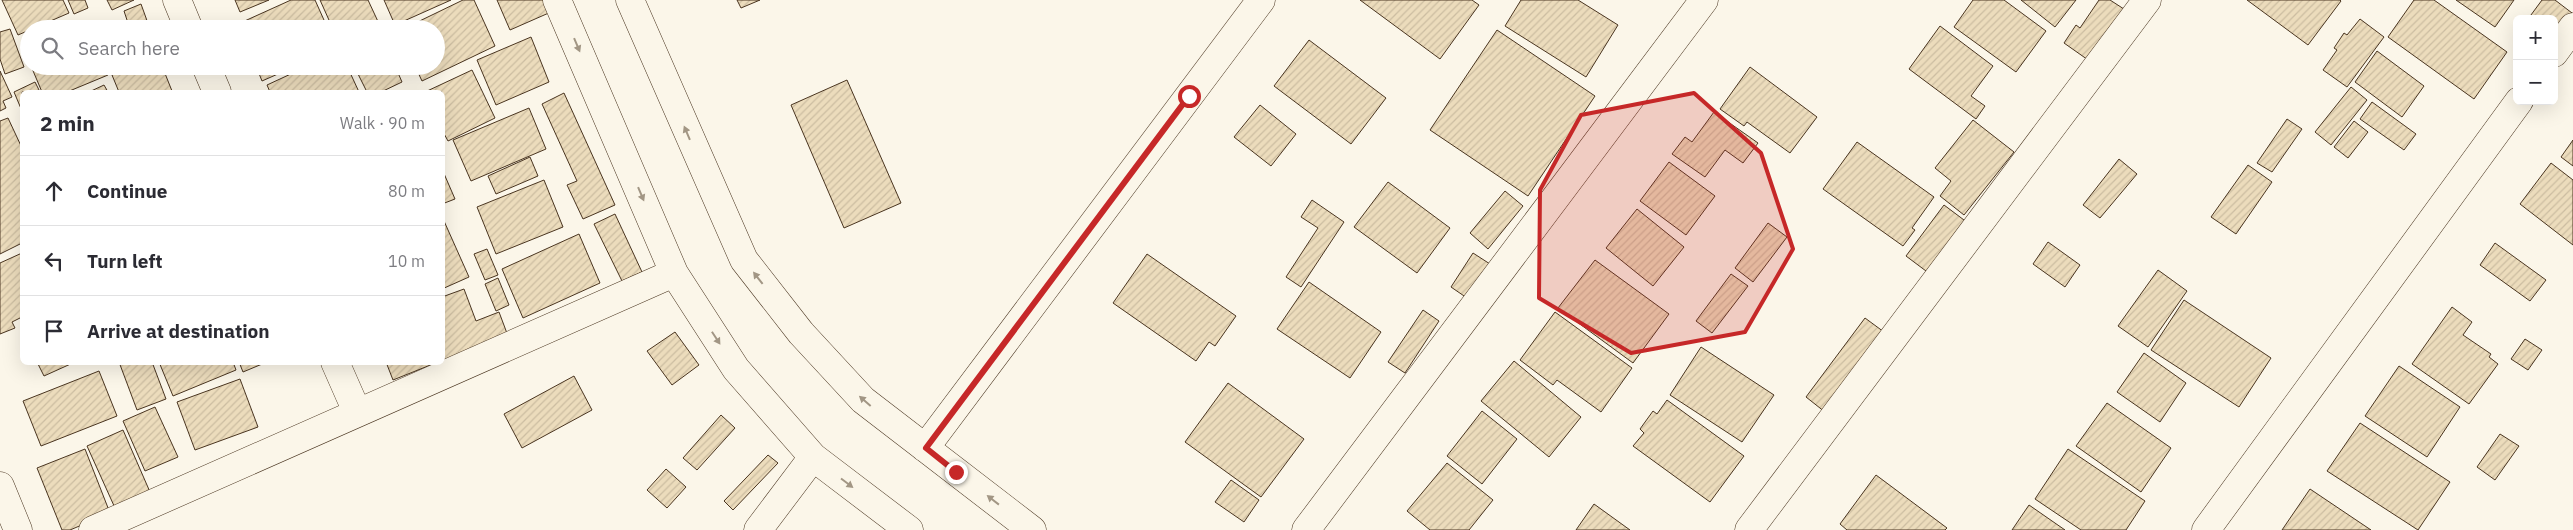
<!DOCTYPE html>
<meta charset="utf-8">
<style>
:root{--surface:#fff;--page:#f7f7f7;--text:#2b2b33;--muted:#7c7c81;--line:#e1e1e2}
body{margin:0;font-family:"IBM Plex Sans",sans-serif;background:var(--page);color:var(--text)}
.controls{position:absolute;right:15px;top:15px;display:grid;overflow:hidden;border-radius:8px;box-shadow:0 5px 20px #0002}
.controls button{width:45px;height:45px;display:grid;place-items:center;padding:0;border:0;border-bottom:1px solid var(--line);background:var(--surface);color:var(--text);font:25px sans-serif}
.stop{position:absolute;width:15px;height:15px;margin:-11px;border:4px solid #c62828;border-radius:50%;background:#fff}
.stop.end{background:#c62828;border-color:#fff;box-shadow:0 1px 5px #0008}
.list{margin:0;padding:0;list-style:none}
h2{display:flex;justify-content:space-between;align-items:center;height:65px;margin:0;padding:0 20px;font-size:21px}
h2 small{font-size:16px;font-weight:400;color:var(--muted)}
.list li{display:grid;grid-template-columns:32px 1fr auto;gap:15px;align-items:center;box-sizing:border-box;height:70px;padding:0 20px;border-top:1px solid var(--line)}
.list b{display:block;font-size:19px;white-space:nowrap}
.list em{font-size:16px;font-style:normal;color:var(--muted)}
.icon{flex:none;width:28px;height:28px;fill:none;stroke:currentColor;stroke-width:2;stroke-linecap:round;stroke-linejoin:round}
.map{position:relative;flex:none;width:2573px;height:530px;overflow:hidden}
.search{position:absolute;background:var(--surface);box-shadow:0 5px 20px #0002;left:20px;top:20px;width:425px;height:55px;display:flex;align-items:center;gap:12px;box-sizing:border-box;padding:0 18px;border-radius:28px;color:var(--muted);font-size:19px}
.panel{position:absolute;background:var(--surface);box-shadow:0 5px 20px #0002;left:20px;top:90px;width:425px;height:275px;border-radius:8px}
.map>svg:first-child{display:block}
.building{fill:url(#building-hatch);stroke:#4a3520}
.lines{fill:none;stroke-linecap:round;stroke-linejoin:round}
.minor-casing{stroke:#4a3520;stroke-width:29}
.minor{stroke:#fbf6e9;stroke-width:28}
.oneway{fill:#a29684}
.route{stroke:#c62828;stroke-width:6}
.marked{fill:#c62828;fill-opacity:0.2;stroke:#c62828;stroke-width:4;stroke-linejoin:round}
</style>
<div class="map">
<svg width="2573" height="530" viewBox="0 0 2573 530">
<defs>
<pattern id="building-hatch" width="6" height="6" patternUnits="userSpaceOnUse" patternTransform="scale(1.25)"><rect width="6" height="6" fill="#ecdcbc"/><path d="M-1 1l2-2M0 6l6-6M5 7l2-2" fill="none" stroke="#ccbda1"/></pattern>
</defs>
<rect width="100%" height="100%" fill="#fbf6e9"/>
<path class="building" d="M2,0h61l6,13 -51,22z
M68,0h17l3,8 -14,6z
M107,0h27l-22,10z
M235,0h34l-29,12z
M291,0h24l13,29h-88l-2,-5z
M320,0h48l13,28 -48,1z
M384,0h67l-56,25z
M463,0h11l21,46 -73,35 -7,-15h21v-37h-33z
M497,0h49l5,12 -41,18z
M737,0h23l-19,8z
M1360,0h112l7,5 -39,54z
M1521,0h57l40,25 -32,52 -81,-51z
M1973,0h31l42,31 -30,41 -62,-45z
M2021,0h55l-21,27z
M2099,0h11l17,11 -36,51 -27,-19 12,-18 4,3z
M2247,0h93l1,1 -33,44z
M2414,0h20l73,52 -33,47 -86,-62z
M2456,0h58l-19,27z
M2542,0h13l17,13 -18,23v-17h-26z
M141,4l9,25h-20l-6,-18z
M2360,19l24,18 -37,50 -24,-17 14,-20 -3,-2 10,-15 3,2z
M1940,26l53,40 -22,30 14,10 -9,13 -67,-50z
M10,29l14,38 -19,7 -5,-15v-27z
M1497,30l98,66 -67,100 -98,-66z
M531,37l18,45 -53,23 -19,-45z
M1309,40l77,58 -35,46 -77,-58z
M29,41v19l-7,-16z
M2377,51l47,35 -22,31 -47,-35z
M31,66h73l4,9 -41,17h-25z
M132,66h30l10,25 -53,1 -7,-17z
M256,66h40l-34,15z
M308,66h39l12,26h-89l-3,-7z
M354,66h41l7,16 -21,10h-14z
M1750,67l67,50 -27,36 -43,-31 -3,4 -24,-17z
M472,70l23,48 -47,23 -6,-11v-38h-17z
M0,71l12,26 -9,4 3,7 -6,3z
M847,80l54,123 -57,25 -53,-123z
M35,82l5,10h-18v19l-8,-19z
M104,85l4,7h-19z
M2351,87l16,13 -36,45 -16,-13z
M564,93l51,112 -32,14 -16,-34 10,-4 -35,-77z
M2372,102l44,32 -12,16 -44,-31z
M1260,105l36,29 -25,32 -37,-29z
M529,108l17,41 -75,32 -18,-41z
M1714,112l44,31 -15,20 -18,-13 -20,27 -33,-23 13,-17 7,5z
M8,118l14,30v95l-22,11v-133z
M2287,119l15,10 -30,43 -15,-9z
M1973,120l41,32 -50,63 -24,-19 11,-15 -16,-13z
M2354,121l14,11 -20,26 -14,-11z
M2573,140v26l-12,-9z
M1857,142l77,55 -22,31 3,2 -12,16 -80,-57z
M530,157l8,19 -42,18 -8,-18z
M2119,159l18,15 -37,44 -17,-13z
M1669,162l46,34 -29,39 -46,-34z
M2551,163l22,17v65l-53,-41z
M2248,165l24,17 -36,52 -25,-17z
M442,169l13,30 -13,5z
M544,180l19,47 -67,27 -19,-47z
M1388,182l62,46 -33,45 -63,-46z
M1505,191l18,15 -35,43 -18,-16z
M1312,200l32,22 -43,65 -15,-10 32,-49 -17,-11z
M1944,205l24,18 -38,51 -24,-18z
M1637,209l47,38 -31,39 -47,-38z
M615,214l27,58 -20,9 -28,-57z
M444,221l25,56 -27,12v-67z
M1768,223l19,14 -34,45 -18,-14z
M579,234l21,49 -77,35 -21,-49z
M2048,242l32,23 -15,22 -32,-23z
M2495,243l51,37 -16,21 -50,-36z
M487,249l11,26 -13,5 -11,-26z
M22,253v64l-10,5 3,6 -15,6v-71z
M1473,253l17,11 -23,34 -16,-11z
M1147,254l89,62 -21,30 -6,-4 -13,19 -83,-58z
M1595,260l74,54 -36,49 -75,-55z
M2158,270l29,21 -39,56 -30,-21z
M1731,274l17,12 -36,47 -16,-12z
M498,278l11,27 -13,6 -11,-27z
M1309,282l72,50 -31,46 -73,-49z
M464,289l12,32 23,-9 9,24 -66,25v-64z
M2184,300l87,58 -32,49 -88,-57z
M2452,307l20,15 -9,13 28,19 -2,3 9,7 -29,40 -57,-40z
M1423,310l16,11 -34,52 -17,-11z
M1555,312l77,56 -31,44 -44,-32 -4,5 -33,-25z
M1865,318l19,14 -59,80 -19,-15z
M675,332l24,33 -27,20 -25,-34z
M2525,339l17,11 -14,20 -17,-11z
M1701,347l73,48 -32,47 -72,-47z
M2144,353l42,30 -26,39 -43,-30z
M1514,361l67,56 -32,40 -68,-56z
M37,362h38l-31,14z
M119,362h33l14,37 -29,11z
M159,362h74l3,8 -63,26z
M239,362h28l-24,10z
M386,362h52l-45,18z
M2399,366l61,41 -33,50 -62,-41z
M99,371l18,45 -76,30 -18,-45z
M574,376l18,34 -70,38 -18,-34z
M240,379l18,48 -63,23 -18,-48z
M1228,383l76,56 -43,58 -76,-55z
M1667,400l77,56 -34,46 -77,-56 11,-13 -4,-4 13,-18 4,3z
M2107,403l64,45 -30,44 -65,-46z
M155,407l23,50 -33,14 -22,-50z
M1482,411l35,28 -35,45 -35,-28z
M721,415l14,13 -38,42 -14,-12z
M2360,423l90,59 -32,48 -91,-59z
M123,430l27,62 -35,16 -28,-62z
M2500,434l19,12 -24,34 -18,-13z
M85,449l25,64 -40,17h-8l-25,-62z
M2068,449l77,52 -19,29h-45l-46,-31z
M768,455l10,8 -45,47 -9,-9z
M1447,463l46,37 -24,30h-39l-23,-19z
M666,469l20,18 -19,21 -20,-18z
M1876,475l71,53 -2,2h-98l-7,-6z
M1231,480l28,20 -15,22 -29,-20z
M2310,489l61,41h-89z
M1594,504l36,26h-54z
M2029,505l36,25h-53z"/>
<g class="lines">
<g class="minor-casing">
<path id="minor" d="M177,0l12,29
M557,0l117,273 62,96 77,88 96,73
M630,0l114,260 57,73 62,67 169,130
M2554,53l19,-26
M206,66l11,26
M335,362l22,50
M925,448l336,-448
M0,486l18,44
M93,530l581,-257
M758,530l55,-73
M1306,530l398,-530
M1749,530l398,-530
M2206,530l313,-429"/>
</g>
<use href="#minor" class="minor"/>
</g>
<defs><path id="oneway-solid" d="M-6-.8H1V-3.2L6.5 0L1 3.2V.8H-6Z" transform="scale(1.25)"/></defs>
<g class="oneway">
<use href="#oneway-solid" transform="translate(577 45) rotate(67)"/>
<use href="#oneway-solid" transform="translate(687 133) rotate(-113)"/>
<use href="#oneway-solid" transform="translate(641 194) rotate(67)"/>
<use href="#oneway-solid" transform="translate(758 278) rotate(-128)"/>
<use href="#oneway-solid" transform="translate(716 338) rotate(57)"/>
<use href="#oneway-solid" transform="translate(865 401) rotate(-139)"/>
<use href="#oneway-solid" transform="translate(847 483) rotate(37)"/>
<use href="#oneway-solid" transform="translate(993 500) rotate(-142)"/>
</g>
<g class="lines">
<path class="route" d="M956,472l-30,-24 263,-352"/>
</g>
<path class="marked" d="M1694,93l67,60 32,96 -48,83 -114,21 -92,-55 1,-108 41,-75z"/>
</svg>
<div class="controls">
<button>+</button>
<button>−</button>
</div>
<div class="stop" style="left:1189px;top:96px"></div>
<div class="stop end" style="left:956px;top:472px"></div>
<div class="search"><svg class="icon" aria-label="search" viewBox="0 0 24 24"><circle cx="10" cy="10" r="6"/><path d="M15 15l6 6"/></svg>Search here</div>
<section class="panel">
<h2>2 min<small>Walk · 90 m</small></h2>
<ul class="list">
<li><svg class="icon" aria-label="ahead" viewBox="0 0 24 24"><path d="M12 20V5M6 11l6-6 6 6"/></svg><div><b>Continue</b></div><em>80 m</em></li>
<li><svg class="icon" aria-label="left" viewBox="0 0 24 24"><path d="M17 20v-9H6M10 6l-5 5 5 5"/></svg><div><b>Turn left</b></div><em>10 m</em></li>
<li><svg class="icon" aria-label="arrive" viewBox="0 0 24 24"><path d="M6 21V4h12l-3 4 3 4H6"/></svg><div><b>Arrive at destination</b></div></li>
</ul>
</section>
</div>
